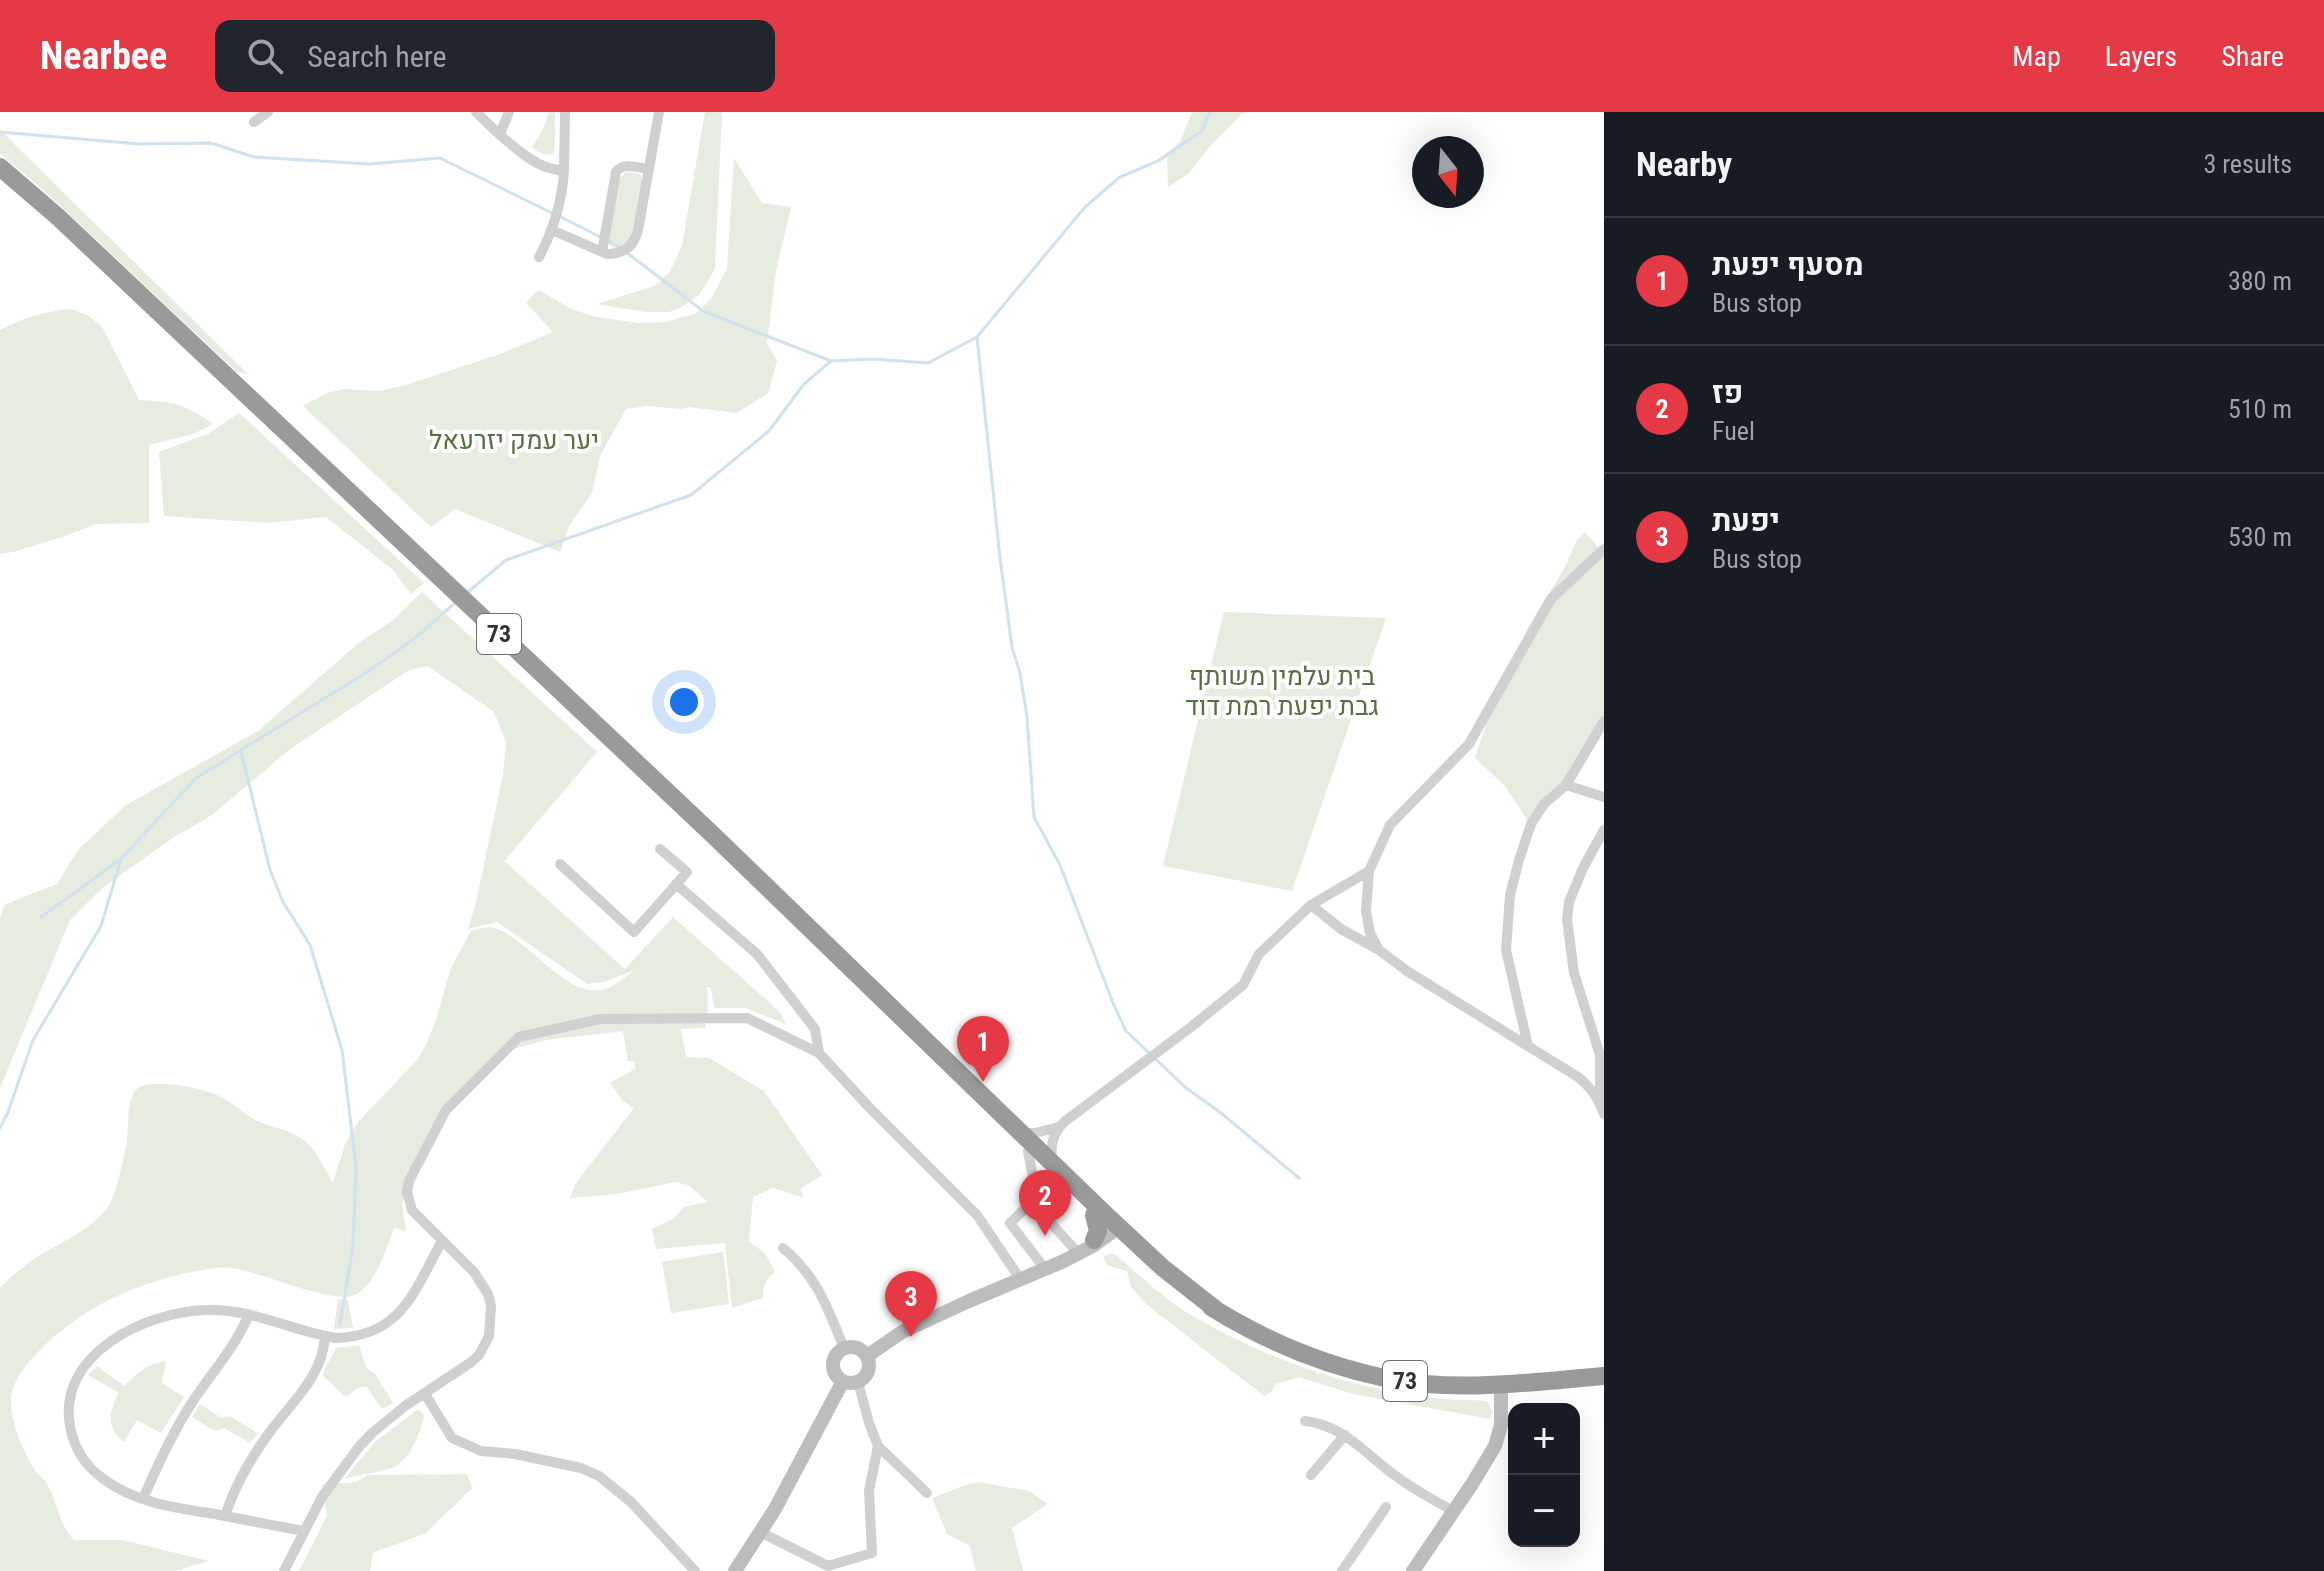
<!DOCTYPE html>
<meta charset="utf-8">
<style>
:root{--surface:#171b24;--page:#20242c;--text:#f1f3f6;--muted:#9ea1a6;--line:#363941;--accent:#e63946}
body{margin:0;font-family:"Roboto Condensed",Heebo,sans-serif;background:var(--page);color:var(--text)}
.controls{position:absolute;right:24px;bottom:24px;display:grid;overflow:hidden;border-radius:16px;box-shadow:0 8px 32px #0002}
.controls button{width:72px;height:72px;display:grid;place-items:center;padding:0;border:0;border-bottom:2px solid var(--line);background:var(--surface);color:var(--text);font:40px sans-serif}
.compass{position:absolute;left:1412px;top:24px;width:72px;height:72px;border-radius:50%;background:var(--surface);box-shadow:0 8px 32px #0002;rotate:163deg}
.you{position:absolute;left:684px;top:590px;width:28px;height:28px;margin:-20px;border:6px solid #fff;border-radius:50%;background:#1a73e8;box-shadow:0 0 0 12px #1a73e833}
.badge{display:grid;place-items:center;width:52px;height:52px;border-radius:50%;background:var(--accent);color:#fff;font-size:26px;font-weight:700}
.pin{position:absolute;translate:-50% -66px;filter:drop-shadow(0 2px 4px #0008)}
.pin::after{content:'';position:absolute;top:42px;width:28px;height:24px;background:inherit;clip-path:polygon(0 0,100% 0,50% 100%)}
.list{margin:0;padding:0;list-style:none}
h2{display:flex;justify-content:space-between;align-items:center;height:104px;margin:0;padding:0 32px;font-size:34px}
h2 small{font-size:26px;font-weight:400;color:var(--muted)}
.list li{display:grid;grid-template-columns:52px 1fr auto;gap:24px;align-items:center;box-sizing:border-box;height:128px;padding:0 32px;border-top:2px solid var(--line)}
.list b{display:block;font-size:30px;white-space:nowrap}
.list p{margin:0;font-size:26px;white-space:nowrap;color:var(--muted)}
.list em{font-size:26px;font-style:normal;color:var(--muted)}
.icon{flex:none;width:44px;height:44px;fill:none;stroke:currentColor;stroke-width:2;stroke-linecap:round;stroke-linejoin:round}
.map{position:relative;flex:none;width:1604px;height:1459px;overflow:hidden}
header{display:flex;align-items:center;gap:48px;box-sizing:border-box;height:112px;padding:0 40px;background:var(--accent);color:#fff}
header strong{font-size:38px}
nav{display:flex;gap:44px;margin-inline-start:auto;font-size:28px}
.search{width:560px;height:72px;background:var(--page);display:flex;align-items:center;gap:20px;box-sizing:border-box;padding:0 28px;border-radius:16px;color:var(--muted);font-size:30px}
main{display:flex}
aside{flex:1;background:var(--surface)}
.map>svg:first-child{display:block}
.green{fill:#e6ecdf}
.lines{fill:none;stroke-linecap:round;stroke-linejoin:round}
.stream{stroke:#cfe2ee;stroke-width:3}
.street{stroke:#d0d0d0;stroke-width:10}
.secondary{stroke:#bdbdbd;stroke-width:14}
.highway{stroke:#9a9a9a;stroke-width:18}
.labels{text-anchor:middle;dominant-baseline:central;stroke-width:8;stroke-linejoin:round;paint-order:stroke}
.shield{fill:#fff;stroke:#707070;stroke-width:2}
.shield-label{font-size:24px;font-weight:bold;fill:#333}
.park-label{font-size:26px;fill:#56703f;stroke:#fff}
</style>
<header>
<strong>Nearbee</strong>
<div class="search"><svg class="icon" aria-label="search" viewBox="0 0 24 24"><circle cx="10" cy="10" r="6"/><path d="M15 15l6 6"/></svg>Search here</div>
<nav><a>Map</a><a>Layers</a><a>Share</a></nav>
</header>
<main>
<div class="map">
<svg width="1604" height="1459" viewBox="0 0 1604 1459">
<rect width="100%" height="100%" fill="#fff"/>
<path class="green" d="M549,0h6v36l-2,6c-9,2 -14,-1 -21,-7l11,-18z
M705,0h17l-7,157 -16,26 -19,13 -11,4h-23l-49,-8 57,-18 16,-14 12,-26z
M1192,0h57l-7,2 -31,31 -22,28 -21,14 -1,-34 13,-11z
M0,17l16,17 232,228 -11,-2 -186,-175 -51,-44z
M734,46l28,45 29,4 -15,64 -9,72 10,18 -9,32 -31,20 -49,-6 -6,2 -35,-3 -21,3 -26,47 -8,37 -23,33 -9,26 -105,-43 -24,18 -128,-121 24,-13 17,-4 36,2 26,-6 94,-31 51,-21 1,-2 -26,-28 12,-13 34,19 23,8 44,6 26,-1 30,-8 16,-15 16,-30z
M626,60l14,2 3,7 -8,45 -5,15 -13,7 -5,-1 -4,-4 11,-63z
M71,197l18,7 13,11 37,73c35,2 45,3 74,24l-20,10 -44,11v78l-53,1 -34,13 -49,15 -13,2v-224c23,-12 45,-19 71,-21z
M239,301l185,170 -13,11 -19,-25 -66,-52 -58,6 -104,-7 -5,-64 49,-18z
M1585,420l19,22v169l-51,75 -25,23 -23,-35 -30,-28 23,-69 35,-70 31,-50 13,-29z
M422,480l175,160 -93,109 121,108 48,-52 107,95 6,12 -41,-16h-31l-3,-20 -4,-1 1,20 -3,21 -24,1 5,28 23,1 55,33 58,84 -22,14 4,9 -31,-10 -20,9 -4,45 16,11 10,19c-10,6 -12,15 -12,26l-31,10 -7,-65 -69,6 -4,-20 22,-11 10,-11 24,-5 -20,-17 -13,-3 -58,12 -47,4 6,-15 58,-75 -11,-7 -13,-18 25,-14 -1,-8h-6l-5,-30 -77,9 -36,10 -60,61 -45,82 -3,13 4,25 -12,-3c-7,19 -19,58 -39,67 -22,10 -94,-23 -123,-27 -9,-1 -20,0 -30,2 -60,11 -111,32 -156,74 -15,15 -33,32 -35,55 -1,22 11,50 22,68 3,6 9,9 12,14 13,18 13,44 29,59h48l87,21 -34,10h-175v-283c12,-12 23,-22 37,-31 23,-14 60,-30 73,-54 6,-9 16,-52 17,-64 2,-14 0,-36 8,-48 11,-15 66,-3 82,4 15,6 25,19 40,26 15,7 32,8 45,18 15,11 22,29 31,44l12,-39 13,-22 59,-62 9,-15 11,-28 13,-47 21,-39c7,-2 17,-5 24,-3 37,13 75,76 113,60 9,-4 19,-12 27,-18l-31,12 -17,2 -90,-62 -29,7 8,-26 27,-129 3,-32 -12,-30 -66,-46 -19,4 -119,79 -78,66 -38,22 -73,52 -31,31 -70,168v-169l4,-14 53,-21 21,-34 48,-45 132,-74 102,-89 32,-21z
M1224,500l162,6 -94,273 -129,-25z
M723,1140l6,52 -58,9 -9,-51z
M1110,1142h5c22,19 51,47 76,61 64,38 139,66 212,79 18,3 37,5 55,6 10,1 20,-1 30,2l4,10 -2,7 -137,-25 -54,-17 -23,7 -5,8 -7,4 -118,-92 -15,-17 -4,-16 -20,-6 -4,-8z
M338,1187l10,1 5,28 -19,1z
M359,1233l7,22 9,7 18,29 -11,6 -16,-23 -9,2 -11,9 -24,-22 14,-27z
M166,1249l-4,22 22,14 -23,36 -24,-13 -13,22c-19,-14 -15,-31 -5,-49l-31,-18 9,-9 27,20c13,-13 23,-22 42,-25z
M200,1292l21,14 9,-2 28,17 -8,10 -26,-15 -9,3 -23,-14z
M418,1297l6,6c-2,15 -14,44 -28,51 -11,6 -39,9 -52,13l30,-36z
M467,1362l5,14 -46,45 -53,20 -3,18h-71l28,-55 -5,-31 34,-3 11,-7z
M978,1370l51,9 19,13 -36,24 11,43h-47l-6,-25 -23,-12 -15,-36 28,-11z"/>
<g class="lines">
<path class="stream" d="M0,20l139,12 72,-1 43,14 116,7 70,-6 112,55
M559,104l61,31
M626,140l77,59 128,50
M977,225l23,221 12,89 8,26 7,44 7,100 26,48 53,138 13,28 59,56 36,26 78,65
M468,480l38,-32 185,-65 78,-64 35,-47 27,-23 42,-2 55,4 49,-26 108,-130 35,-30 38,-16 44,-30 8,-19
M241,639l29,119 13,32 27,43 32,105 14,117 -3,79 -13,79
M41,805l80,-58 75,-81 176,-109 44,-32 40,-35
M0,1016l8,-16 25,-72 68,-114 20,-67"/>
<path class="street" d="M476,0c16,16 49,48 70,55 6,2 12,3 18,4l1,-59
M254,10l14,-10
M500,22l9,-22
M552,118l55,24c17,0 27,-8 31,-24l21,-118
M602,140l14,-80c7,-10 23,-4 33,-3
M539,145c15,-28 23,-55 25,-86
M1604,437l-53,50 -82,145 -79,81 -21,46 -3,40 4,22 9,17 28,21 171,106c13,10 20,21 26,37
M1566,673l38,12
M560,752l74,68 53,-60 -27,-23
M1369,759l-58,34 30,24 38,21
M676,772l81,70 58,75 4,24
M1528,934l-22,-96 4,-55 9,-35 12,-36 13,-20 22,-19 38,-64
M1600,988v-45l-26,-82 -7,-54 2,-17 14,-34 21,-38
M1022,1021h13l24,-6
M1028,1039l5,27 -1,24 46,51
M1052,1047c-2,-15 2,-27 12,-37l127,-95 52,-42 16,-31 52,-49
M1032,1090l-22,21 35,46
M783,1136c34,28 45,61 61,100
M858,1270l11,41 9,23 49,47
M425,1282l27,44 29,13 34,3 66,14 18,8 32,26 64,69
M1305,1309c42,5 62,36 95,58 17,12 35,22 53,32
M1311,1363l34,-40
M143,1387c14,-33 29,-65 48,-95 20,-31 44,-56 58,-90
M225,1404c10,-31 25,-57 44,-83 23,-31 54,-57 56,-97
M304,1419c-29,-5 -59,-11 -89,-17 -38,-6 -79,-11 -110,-34 -19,-13 -31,-31 -35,-54 -13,-72 75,-114 136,-116 45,-2 86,21 130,28 66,-2 78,-47 106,-97
M760,1420l68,34 44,-13 -3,-62 9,-45
M284,1459l38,-74 36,-49 14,-15 33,-27 65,-43 9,-8 10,-19 2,-30 -3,-12 -14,-22 -62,-62 -5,-18 2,-11 37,-71 73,-73 81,-18 147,-1 72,35 49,53 109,109 43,64
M1342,1459l44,-64"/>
<path class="secondary" d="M833 1253a18 18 0 1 1 36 0a18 18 0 1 1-36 0Z
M867,1244l35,-24 67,-31 95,-40 30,-16 18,-13 3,-8
M735,1459l40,-62 68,-128
M1413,1459l59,-87 23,-38 6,-21v-41"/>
<path class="highway" d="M0,55l58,50 654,617 394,381 57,53 56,44
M1094,1103l4,16 -4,9
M1211,1195c53,33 112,58 174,71 71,15 147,4 219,-2"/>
</g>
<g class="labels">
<g class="shield">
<rect x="477" y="502" width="44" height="40" rx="6"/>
<rect x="1383" y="1249" width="44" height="40" rx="6"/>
</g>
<g class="shield-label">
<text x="499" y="522">73</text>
<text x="1405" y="1269">73</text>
</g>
<g class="park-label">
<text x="514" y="328">יער עמק יזרעאל</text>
<text x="1282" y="564">בית עלמין משותף<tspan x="1282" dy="30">גבת יפעת רמת דוד</tspan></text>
</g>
</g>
</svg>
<div class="controls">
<button>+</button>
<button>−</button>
</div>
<svg class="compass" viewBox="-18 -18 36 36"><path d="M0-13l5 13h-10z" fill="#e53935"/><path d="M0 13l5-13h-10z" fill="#9ea1a6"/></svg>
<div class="you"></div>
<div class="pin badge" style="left:983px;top:970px">1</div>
<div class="pin badge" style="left:1045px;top:1124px">2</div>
<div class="pin badge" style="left:911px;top:1225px">3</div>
</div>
<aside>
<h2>Nearby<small>3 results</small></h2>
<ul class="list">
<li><span class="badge">1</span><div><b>מסעף יפעת</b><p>Bus stop</p></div><em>380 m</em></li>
<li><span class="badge">2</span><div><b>פז</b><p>Fuel</p></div><em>510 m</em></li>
<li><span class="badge">3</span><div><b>יפעת</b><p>Bus stop</p></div><em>530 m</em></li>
</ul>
</aside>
</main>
